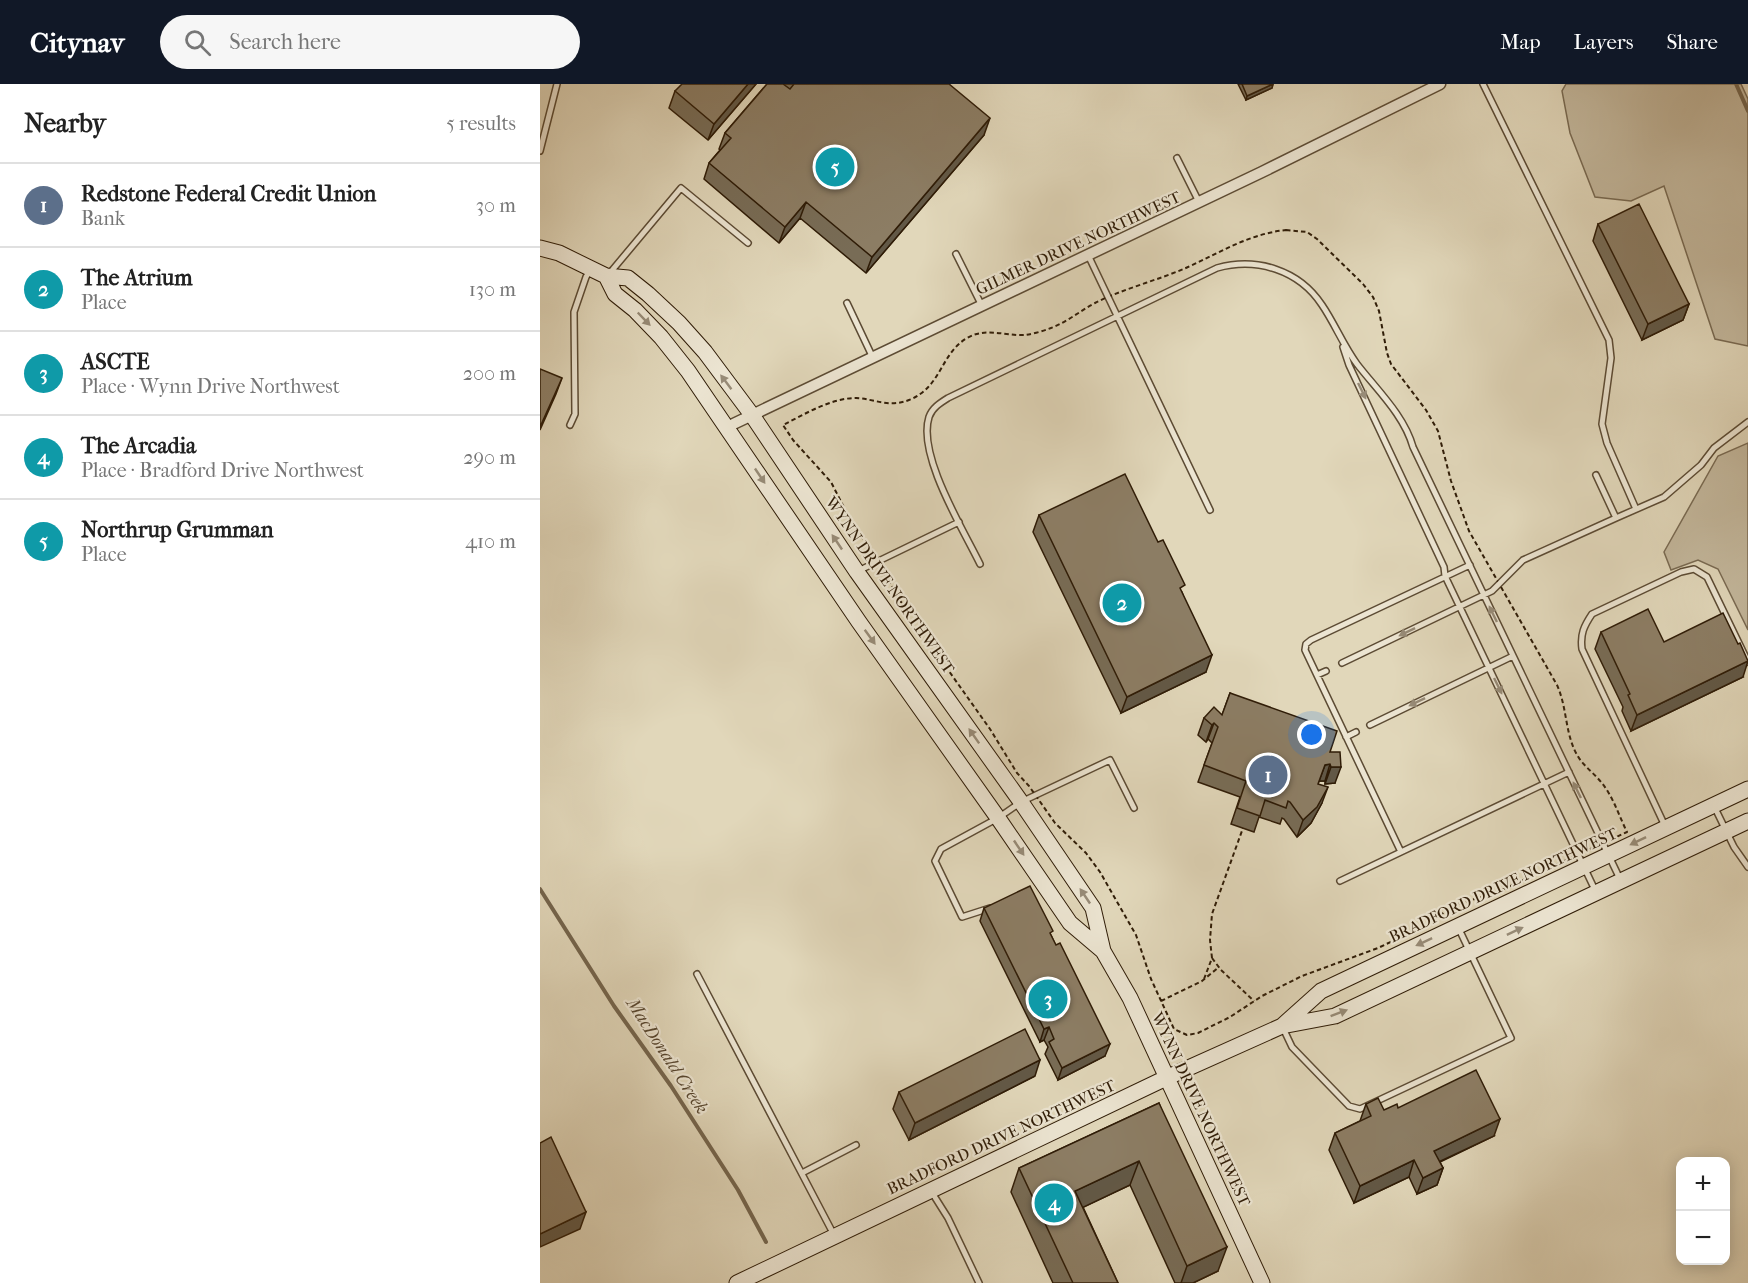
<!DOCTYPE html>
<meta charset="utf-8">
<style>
:root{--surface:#fff;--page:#f6f6f6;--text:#222;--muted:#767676;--line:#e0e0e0;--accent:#111827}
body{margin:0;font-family:"IM FELL French Canon",serif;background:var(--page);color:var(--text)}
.controls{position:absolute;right:18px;bottom:18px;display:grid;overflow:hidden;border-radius:12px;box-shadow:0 3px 15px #0003}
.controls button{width:54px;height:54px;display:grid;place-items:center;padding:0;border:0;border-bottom:2px solid var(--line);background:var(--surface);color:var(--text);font:30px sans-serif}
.you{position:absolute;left:772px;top:651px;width:21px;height:21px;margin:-15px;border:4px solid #fff;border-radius:50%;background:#1a73e8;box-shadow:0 0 0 9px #1a73e833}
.badge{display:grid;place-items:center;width:39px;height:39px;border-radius:50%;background:var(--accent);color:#fff;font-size:20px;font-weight:700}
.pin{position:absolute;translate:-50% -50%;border:3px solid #fff;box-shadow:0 2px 6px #0006}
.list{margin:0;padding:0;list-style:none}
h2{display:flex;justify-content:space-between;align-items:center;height:78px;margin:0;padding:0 24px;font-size:26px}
h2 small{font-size:20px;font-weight:400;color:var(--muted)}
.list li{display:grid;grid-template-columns:39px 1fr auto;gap:18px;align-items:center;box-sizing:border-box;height:84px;padding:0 24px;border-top:2px solid var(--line)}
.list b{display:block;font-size:22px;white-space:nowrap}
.list p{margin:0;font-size:20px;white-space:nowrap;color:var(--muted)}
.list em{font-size:20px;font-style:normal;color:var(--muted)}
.icon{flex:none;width:33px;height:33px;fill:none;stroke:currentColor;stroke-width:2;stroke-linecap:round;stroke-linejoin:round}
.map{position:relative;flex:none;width:1208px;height:1199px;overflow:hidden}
header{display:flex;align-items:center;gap:36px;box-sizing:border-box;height:84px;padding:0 30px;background:var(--accent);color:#fff}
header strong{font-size:28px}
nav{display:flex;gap:33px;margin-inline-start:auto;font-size:21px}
.search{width:420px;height:54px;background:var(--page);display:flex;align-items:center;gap:15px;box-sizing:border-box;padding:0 21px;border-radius:33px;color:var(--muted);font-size:22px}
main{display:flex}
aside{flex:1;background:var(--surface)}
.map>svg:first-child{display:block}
.green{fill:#c3b79c;stroke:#796a52;stroke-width:1.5}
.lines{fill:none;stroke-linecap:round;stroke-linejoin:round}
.stream{stroke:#75664e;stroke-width:4}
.lane-casing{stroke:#5c4b34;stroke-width:8}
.street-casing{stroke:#5c4b34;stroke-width:13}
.secondary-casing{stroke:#2f1c07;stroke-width:17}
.path{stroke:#2f1c07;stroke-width:2;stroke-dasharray:4.5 3;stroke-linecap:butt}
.lane{stroke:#ece5d2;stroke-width:5}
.street{stroke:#ece5d2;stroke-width:10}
.secondary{stroke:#ece5d2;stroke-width:15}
.wall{fill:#786c56;stroke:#2f1c07;stroke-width:1.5}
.shaded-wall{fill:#625846;stroke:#2f1c07;stroke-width:1.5}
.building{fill:#8c7d64;stroke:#2f1c07;stroke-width:1.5}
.oneway{fill:#978b77}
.labels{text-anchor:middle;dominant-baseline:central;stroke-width:4.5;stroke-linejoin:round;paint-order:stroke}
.street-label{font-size:16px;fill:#2f1c07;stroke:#ece5d2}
.water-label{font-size:18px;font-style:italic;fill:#584730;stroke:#ece5d2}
</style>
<header>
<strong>Citynav</strong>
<div class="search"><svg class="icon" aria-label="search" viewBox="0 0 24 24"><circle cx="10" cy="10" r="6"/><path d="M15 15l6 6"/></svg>Search here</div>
<nav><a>Map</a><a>Layers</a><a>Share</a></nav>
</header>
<main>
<aside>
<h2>Nearby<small>5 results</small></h2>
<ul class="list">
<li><span class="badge" style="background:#5c6f8a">1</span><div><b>Redstone Federal Credit Union</b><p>Bank</p></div><em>30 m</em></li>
<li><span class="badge" style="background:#0f9aa8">2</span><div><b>The Atrium</b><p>Place</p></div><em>130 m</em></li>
<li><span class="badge" style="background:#0f9aa8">3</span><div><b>ASCTE</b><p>Place · Wynn Drive Northwest</p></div><em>200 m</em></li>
<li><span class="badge" style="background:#0f9aa8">4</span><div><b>The Arcadia</b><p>Place · Bradford Drive Northwest</p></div><em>290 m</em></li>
<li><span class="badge" style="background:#0f9aa8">5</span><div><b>Northrup Grumman</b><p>Place</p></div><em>410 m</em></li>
</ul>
</aside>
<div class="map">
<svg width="1208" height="1199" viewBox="0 0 1208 1199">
<rect width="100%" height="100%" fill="#e1d7ba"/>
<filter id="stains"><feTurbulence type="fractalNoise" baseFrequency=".00333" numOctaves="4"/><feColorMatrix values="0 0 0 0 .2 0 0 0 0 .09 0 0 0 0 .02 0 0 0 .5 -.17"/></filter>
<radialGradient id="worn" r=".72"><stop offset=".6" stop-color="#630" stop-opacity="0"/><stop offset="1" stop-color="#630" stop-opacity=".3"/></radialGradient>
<path class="green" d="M1026,0h175l7,15v247l-33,-7 -51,-153 -33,15 -36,-4 -25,-64 -8,-42z
M1208,359v187l-30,-61 -20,-9 -27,10 -7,-18 54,-96z"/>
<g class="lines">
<path class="stream" d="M1196,0l12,27
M0,805l74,117 57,80 67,104 28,52"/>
<g class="lane-casing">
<path id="lane" d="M943,0l126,256 2,18 -9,66 5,19 29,66
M0,67l17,-67
M637,74l22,44
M416,170l26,52
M548,171l122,255
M69,190l72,-86 67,55
M307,219l26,55
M803,263l6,18 95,202 1,9 150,314
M30,341l5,-11 -1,-102 12,-35 4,-7
M1076,434l48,-21 37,-32 13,-17 34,-26
M440,480c-17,-35 -63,-109 -51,-147 3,-9 11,-14 19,-19l269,-130c40,-11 82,2 105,37 13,19 21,40 35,59 20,26 47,51 56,83l207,432
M318,487l101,-49
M802,579l150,-72 31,-31 93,-42 -20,-43
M777,591l9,-4
M830,641l143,-69
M806,653l10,-5
M1174,722l20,41 14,20
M1125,742l-83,-177c-2,-15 2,-23 10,-35l89,-42 13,-3 13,8 41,85
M861,768l-96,-202 1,-6 5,-4 159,-75
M800,797l229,-109
M450,824l-28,9 -27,-56 6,-12 57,-31 23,-16 89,-42 24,48
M157,890l137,261
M743,944l9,19 57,59 11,3 151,-71 -53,-111
M262,1089l54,-28
M391,1107l17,27 31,65"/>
</g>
<g class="street-casing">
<path id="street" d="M187,343l535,-255 178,-88"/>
</g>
<g class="secondary-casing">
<path id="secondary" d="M0,164l19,5 47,23 22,2 20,16 31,29 26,29 47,63 105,157 164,230 72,106 10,43 27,47 132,285
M66,192l9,18 20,16 26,27 27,34 171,251 139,196 72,105 33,28
M742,942l39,-35 427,-202
M197,1199l429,-205 116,-52 53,-10 413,-195"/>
</g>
<path class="path" d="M746,146l21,2 10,7 46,45 10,13 6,14 8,42 4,11 35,46 12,21 13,50 18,50 88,154c10,22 8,47 19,68 6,12 17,19 25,29 12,14 18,34 26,50l-134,62 -36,10 -35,23 -44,21 -76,28 -40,20 -32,21 -32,16 -11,2 -13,-6 -23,-50 -15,-44 -36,-63 -14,-19 -31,-30 -26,-37 -12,-13 -27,-44 -44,-62 -11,-24 -20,-30 -14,-11 -33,-58 -12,-13 -25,-49 -38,-42 -10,-15c22,-11 48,-27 73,-27 19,1 33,10 53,2 33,-13 31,-46 58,-62 19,-11 37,-2 58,-3 8,-1 18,-4 26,-7 16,-6 29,-17 44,-25 27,-14 64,-23 93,-36 33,-15 61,-33 98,-37z
M672,874l9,12 33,31
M664,895l8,-21 -2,-18 2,-26 31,-86
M621,917l41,-20 17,-14"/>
<use href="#lane" class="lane"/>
<use href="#street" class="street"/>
<use href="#secondary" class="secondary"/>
</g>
<path class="wall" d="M216,0l-48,56 -39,-32 6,-17z
M227,0h182l35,51 -118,138 -66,-55 -21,25 -75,-64 5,-16 11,-13 -1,-1 6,-16z
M698,0h35l-1,4 -26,12z
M1058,140l91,80 -6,16 -41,20 -49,-99z
M499,431l143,77 24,80 -85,41 -88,-181z
M1061,548l63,10 79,35 -112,54 -9,-20 1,-4 -28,-58z
M690,609l100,59 5,31 -10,1v-3h-6l-1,3 4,19 -11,20 -14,14 -13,-18 -2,-1 -2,6 -21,-7 -5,15 -23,-8 9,-27 -42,-15 14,-39 -4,-4 -2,3 -8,-7 6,-17 18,-3z
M444,824l67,27 54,121 -47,24 -13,-26 3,-7 -4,-7 -4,2 -60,-121z
M495,992l-126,64 -16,-31 6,-17z
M619,1019l59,168 -25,12h-18l-45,-98 -47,22 35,76h-65l-42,-91 8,-24z
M826,1020l18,6 14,-2 96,28 -54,26 3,6 -6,17 -20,9 -8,-17 -55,26 -25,-53 6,-17 25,-12z"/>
<path class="shaded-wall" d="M208,0h8l-48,56 6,-16z
M733,0l-1,4 -26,12 1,-4z
M450,34l-6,17 -118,138 6,-16z
M266,118l-6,16 -21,25 6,-16z
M1149,220l-6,16 -41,20 6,-16z
M22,294l-6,16 -16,36v-3z
M672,571l-6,17 -85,41 6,-16z
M1208,577l-5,16 -112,54 6,-16z
M674,639l-6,16 -2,3 6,-17z
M790,680l-5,17h-6l6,-16z
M791,683h10l-6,16 -10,1z
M788,703l-6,16 -11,20 -14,14 6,-17z
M509,943l-5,13 -4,2 4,-13z
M570,960l-5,12 -47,24 4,-12z
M500,976l-5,16 -126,64 6,-17z
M960,1035l-6,17 -66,31 6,-16z
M874,1076l-5,17 -55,26 6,-17z
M599,1077l-9,24 -63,30 8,-24z
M903,1084l-6,17 -20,9 6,-16z
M46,1128l-6,17 -40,18v-13z
M687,1163l-9,24 -25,12h-12l6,-17z"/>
<path class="building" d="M142,0h66l-34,40 -39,-33z
M227,0h16l7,5 4,-5h155l41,34 -118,139 -66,-55 -21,25 -76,-64 22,-25 -6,-5z
M702,0h31l-26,12z
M1099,120l50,100 -41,20 -50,-100z
M0,285l22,9 -22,49z
M585,390l33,68 5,-2 22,45 -5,3 32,67 -85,42 -88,-182z
M1108,525l16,33 59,-29 15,31 2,-1 8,18 -111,54 -9,-20 2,-1 -29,-62z
M690,609l107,38 -7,21h10l1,15h-10l-1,-3 -5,1 -7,19 10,3 -11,20 -14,13 -13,-18 -2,-1 -2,7 -21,-8 -5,16 -23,-8 9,-27 -42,-16 14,-38 -4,-4 -2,2 -8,-7 10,-11 8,8z
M490,802l23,45 -3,2 6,12 4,-2 50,101 -48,24 -13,-26 5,-3 -5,-12 -5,2 -60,-121z
M485,945l15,31 -125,63 -16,-31z
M936,986l24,49 -66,32 9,17 -20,10 -9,-18 -54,26 -25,-53 36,-17 -5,-12 12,-6 6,12 13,-6 1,4z
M619,1019l68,144 -40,19 -48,-105 -64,30 43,92h-45l-54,-115z
M11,1053l35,75 -46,22v-91z"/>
<defs><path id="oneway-solid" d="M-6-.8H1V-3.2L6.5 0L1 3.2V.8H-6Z" transform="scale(1.5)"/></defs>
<g class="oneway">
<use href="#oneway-solid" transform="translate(104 235) rotate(46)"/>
<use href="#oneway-solid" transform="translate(186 298) rotate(-127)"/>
<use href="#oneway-solid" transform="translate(822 307) rotate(64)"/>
<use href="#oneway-solid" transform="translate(220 392) rotate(56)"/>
<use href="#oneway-solid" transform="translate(297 458) rotate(-124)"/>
<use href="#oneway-solid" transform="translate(953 530) rotate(-116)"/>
<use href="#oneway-solid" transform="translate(867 548) rotate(154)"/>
<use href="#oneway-solid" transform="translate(330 553) rotate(54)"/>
<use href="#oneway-solid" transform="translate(958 602) rotate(64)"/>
<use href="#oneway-solid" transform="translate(877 618) rotate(154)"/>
<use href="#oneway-solid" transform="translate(434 652) rotate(-125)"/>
<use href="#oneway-solid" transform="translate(1037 706) rotate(-116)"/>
<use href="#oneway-solid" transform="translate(1098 757) rotate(154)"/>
<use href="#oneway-solid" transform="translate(479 764) rotate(56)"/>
<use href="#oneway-solid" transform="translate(545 812) rotate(-124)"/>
<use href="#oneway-solid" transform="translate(975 847) rotate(-25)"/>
<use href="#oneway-solid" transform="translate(884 858) rotate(155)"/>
<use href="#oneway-solid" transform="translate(799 929) rotate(-21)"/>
</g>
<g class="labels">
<g class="street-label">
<text transform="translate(538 159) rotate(-25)">GILMER DRIVE NORTHWEST</text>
<text transform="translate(350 501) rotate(55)">WYNN DRIVE NORTHWEST</text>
<text transform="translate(963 801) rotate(-25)">BRADFORD DRIVE NORTHWEST</text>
<text transform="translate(661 1025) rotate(65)">WYNN DRIVE NORTHWEST</text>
<text transform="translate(461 1053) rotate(-25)">BRADFORD DRIVE NORTHWEST</text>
</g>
<g class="water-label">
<text transform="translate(127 972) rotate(57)">MacDonald Creek</text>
</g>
</g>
<rect width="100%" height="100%" filter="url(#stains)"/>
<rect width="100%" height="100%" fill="url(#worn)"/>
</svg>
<div class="controls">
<button>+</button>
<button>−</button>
</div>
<div class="you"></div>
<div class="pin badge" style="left:728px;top:691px;background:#5c6f8a">1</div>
<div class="pin badge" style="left:582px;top:519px;background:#0f9aa8">2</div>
<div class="pin badge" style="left:508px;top:915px;background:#0f9aa8">3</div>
<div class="pin badge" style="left:514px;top:1119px;background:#0f9aa8">4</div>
<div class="pin badge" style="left:295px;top:83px;background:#0f9aa8">5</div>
</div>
</main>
